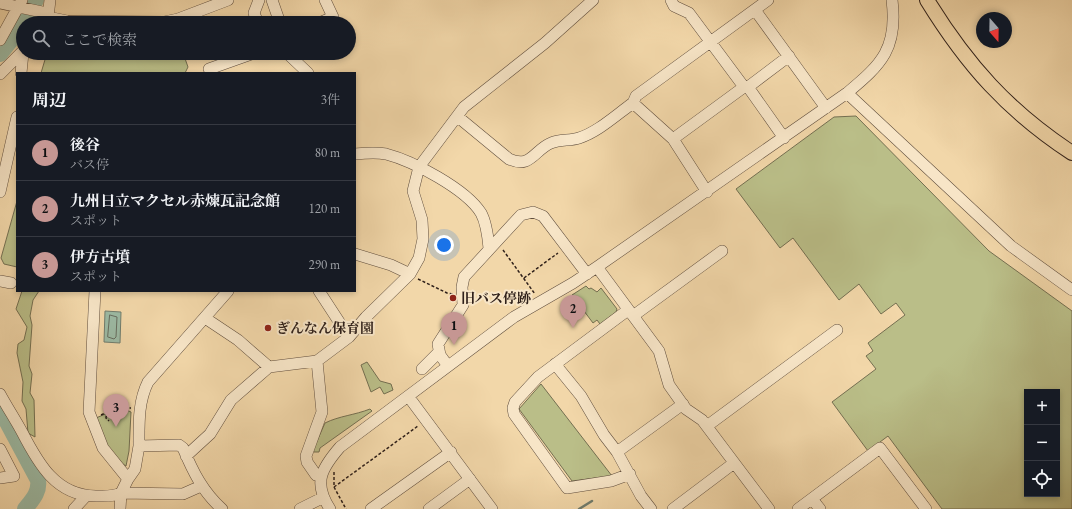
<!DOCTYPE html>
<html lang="ja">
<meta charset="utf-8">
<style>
:root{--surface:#171b24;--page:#20242c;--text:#f1f3f6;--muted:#9ea1a6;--line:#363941;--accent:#c59692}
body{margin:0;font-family:"EB Garamond","Noto Serif JP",serif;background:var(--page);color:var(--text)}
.controls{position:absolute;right:12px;bottom:12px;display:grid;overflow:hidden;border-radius:0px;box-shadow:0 2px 6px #0003}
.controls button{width:36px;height:36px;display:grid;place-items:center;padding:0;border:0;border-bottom:1px solid var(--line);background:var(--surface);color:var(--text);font:20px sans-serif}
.compass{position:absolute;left:976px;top:12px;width:36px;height:36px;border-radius:50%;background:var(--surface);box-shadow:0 2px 6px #0003;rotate:160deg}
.you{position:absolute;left:444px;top:245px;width:14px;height:14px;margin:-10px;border:3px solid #fff;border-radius:50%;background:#1a73e8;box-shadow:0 0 0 6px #1a73e833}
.badge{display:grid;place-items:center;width:26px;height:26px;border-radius:50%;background:var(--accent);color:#111;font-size:13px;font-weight:700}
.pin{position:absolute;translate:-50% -33px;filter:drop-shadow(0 1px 2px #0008)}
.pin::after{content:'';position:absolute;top:21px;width:14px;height:12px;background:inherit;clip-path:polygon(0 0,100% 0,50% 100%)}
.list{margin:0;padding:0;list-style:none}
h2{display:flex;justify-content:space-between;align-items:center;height:52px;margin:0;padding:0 16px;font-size:17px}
h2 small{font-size:13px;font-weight:400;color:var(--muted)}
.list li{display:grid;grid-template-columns:26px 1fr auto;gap:12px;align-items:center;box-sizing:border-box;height:56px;padding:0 16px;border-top:1px solid var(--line)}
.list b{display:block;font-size:15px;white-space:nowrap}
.list p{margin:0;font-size:13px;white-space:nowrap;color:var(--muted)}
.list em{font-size:13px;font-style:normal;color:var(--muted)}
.icon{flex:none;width:22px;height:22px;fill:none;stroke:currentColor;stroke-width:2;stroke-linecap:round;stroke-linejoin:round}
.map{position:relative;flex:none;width:1072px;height:509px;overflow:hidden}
.search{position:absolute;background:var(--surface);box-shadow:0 2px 6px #0003;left:16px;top:16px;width:340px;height:44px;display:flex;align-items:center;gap:10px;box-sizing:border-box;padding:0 14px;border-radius:22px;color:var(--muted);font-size:15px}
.panel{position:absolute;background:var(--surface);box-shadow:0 2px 6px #0003;left:16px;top:72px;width:340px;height:220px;border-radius:0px}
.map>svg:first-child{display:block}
.green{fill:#babe88;stroke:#746f51;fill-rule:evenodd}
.water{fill:#9cbaa4;stroke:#707c6d}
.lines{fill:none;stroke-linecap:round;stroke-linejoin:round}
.shore{stroke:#666d5f;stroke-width:1}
.stream{stroke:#707c6d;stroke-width:2.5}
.river{stroke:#9cbaa4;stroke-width:16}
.minor-casing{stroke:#604e3e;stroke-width:12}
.major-casing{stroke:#2f201a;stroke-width:16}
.path{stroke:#2f201a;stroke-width:1.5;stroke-dasharray:3 2;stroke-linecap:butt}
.minor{stroke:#f7e5c7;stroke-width:11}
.major{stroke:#f2d7a9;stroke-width:14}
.poi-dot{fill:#8f2418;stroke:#f7e5c7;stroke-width:1.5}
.labels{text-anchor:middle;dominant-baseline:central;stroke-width:4;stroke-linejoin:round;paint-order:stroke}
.poi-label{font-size:14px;font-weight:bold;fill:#2f201a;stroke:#f7e5c7;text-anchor:start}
</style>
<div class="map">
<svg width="1072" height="509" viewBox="0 0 1072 509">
<rect width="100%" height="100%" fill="#f2d7a9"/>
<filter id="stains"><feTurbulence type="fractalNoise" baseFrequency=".005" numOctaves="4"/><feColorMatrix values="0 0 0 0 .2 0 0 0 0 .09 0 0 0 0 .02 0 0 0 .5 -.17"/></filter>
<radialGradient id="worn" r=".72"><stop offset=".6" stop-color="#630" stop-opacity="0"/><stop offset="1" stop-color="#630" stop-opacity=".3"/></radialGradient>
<path class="green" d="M47,53h136l5,14 -3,6h-144z
M856,116l133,135 83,60v198h-130l-54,-73 -20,15 -36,-49 44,-33 -10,-13 7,-5 -5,-8 37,-28 -9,-12 -15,11 -22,-30 -20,16 -46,-62 -13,10 -44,-59 98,-72zM1027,392h30v102h-30z
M17,201v66l-13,-3 -3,-6z
M586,286l3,3 2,-1 6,4 4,-4 16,21 -1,3 -16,12 -3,-4 -4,3 -21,-28z
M22,291h17l-6,9 -3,16 2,9 -3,41 3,8 -2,19 4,7 1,37 -7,-4 -2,-24 -4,-8 1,-19 -6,-29 1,-9 6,-4 3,-13 -11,-18z
M367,362l13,19 11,3 2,6 -9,4 -4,-7 -9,5 -10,-27z
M541,384l71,92 -40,5 -53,-72z
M117,409h7l7,3 -2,39 -3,15 -3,-2 -16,-17 -11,-29z
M370,409l2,2 -52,37 -1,4h-5l-1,-2 12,-27c14,-7 30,-8 45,-14z"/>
<path class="water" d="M105,311l16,1 -1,31 -16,-1z"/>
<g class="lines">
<path class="shore" d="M110,315l7,2 -1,20 -2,2 -6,-2z"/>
<path class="stream" d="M579,509l13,-8"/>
<path class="river" d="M24,23l12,-23
M0,54l23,-29
M0,409l38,71c2,12 -6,20 -13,29"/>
<g class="minor-casing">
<path id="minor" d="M272,0l8,23
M671,0l3,6 15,7 55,74 -71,52
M0,3l42,9 6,5 19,4 97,1 14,-3 50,-19
M755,10l71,98
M46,21l2,-4 2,-17
M258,23l-4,-10 5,-13
M319,23l14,-6 -8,-17
M0,40l22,-40
M290,56l18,17
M209,69l45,-16
M21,73l2,-20
M0,74l23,-23
M744,87h4l41,-31
M748,87l36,51
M847,93l164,153 61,44
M633,103l40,36 34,53
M458,117l51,42c22,10 25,-9 42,-16 9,-4 19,-2 28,-5 19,-6 37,-23 54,-35l3,-7 132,-96
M355,154c10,-1 21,-2 31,0 27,7 80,35 95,59 5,9 7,24 8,35
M0,192l17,-75
M355,254l36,11 19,9
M597,267l62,84 10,34 17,24 16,11 67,89
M0,281l11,2
M95,291l-6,121 14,36 25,31 -7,14 -1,16
M319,291l30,46
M628,310l-90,67 -23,25 -2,6 1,6 53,74 44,-7 19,-7
M633,316l89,-65
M205,318l33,22 31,27
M317,361l5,51 -16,44 1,6 9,13 5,-1
M555,364l26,32 23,39 13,17 24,44 10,13
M448,366l-8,-11 -2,-11 25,-39 -1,-18 2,-10 57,-62 12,-3 10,4 44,58
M422,369l17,-17
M0,394c7,13 15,25 22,38 16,31 34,64 74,64 9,0 17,1 25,-3l62,1 18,-8
M408,396l84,113
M707,426l130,-96
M0,449l14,27 -14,2
M617,452l66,-48
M186,456l24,-22 21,-34 38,-33 48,-6 32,-24 17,-20 44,-43 9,-16 4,-19 -1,-19 -9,-29 6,-24 45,-60 81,-64 48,-43
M128,479l7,-10 4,-23
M812,499l8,10
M74,509l12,-13
M222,509c-19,-17 -29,-37 -39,-61l-4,-3 -40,1c0,-22 -1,-44 9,-64l80,-91
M300,509l22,-11
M330,509c-17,-26 -9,-40 10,-62l174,-130 59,-34 24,-16 250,-174c35,-29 51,-45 45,-93
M371,509l80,-57
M429,509l41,-30
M673,509l61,-46
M798,509l82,-61 46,61"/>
</g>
<g class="major-casing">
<path id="major" d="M927,0c40,65 81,111 145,153"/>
</g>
<path class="path" d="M503,250l32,44
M524,278l34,-25
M418,279l29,14 6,1
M107,411l-1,7 3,3
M101,415l16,-7h14
M334,472v15l12,22
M334,487l84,-61"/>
<use href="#minor" class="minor"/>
<use href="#major" class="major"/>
</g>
<g class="poi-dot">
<circle cx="453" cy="298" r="4"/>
<circle cx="268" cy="328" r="4"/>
</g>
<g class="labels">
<g class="poi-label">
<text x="461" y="298">旧バス停跡</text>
<text x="276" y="328">ぎんなん保育園</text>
</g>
</g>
<rect width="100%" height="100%" filter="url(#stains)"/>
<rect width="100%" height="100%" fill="url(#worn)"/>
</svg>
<div class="controls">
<button>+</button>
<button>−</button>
<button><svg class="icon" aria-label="locate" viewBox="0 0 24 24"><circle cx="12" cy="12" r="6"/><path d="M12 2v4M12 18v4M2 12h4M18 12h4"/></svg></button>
</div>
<svg class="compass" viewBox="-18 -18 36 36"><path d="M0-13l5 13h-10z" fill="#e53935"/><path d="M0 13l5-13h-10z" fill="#9ea1a6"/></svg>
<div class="you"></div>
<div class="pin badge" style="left:454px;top:345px">1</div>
<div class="pin badge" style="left:573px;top:328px">2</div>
<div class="pin badge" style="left:116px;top:427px">3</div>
<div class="search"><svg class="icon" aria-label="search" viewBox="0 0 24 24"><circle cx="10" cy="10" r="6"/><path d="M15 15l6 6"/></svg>ここで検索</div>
<section class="panel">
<h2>周辺<small>3件</small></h2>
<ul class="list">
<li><span class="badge">1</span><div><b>後谷</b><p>バス停</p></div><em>80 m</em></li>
<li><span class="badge">2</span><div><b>九州日立マクセル赤煉瓦記念館</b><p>スポット</p></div><em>120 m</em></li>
<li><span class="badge">3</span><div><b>伊方古墳</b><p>スポット</p></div><em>290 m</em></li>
</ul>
</section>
</div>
